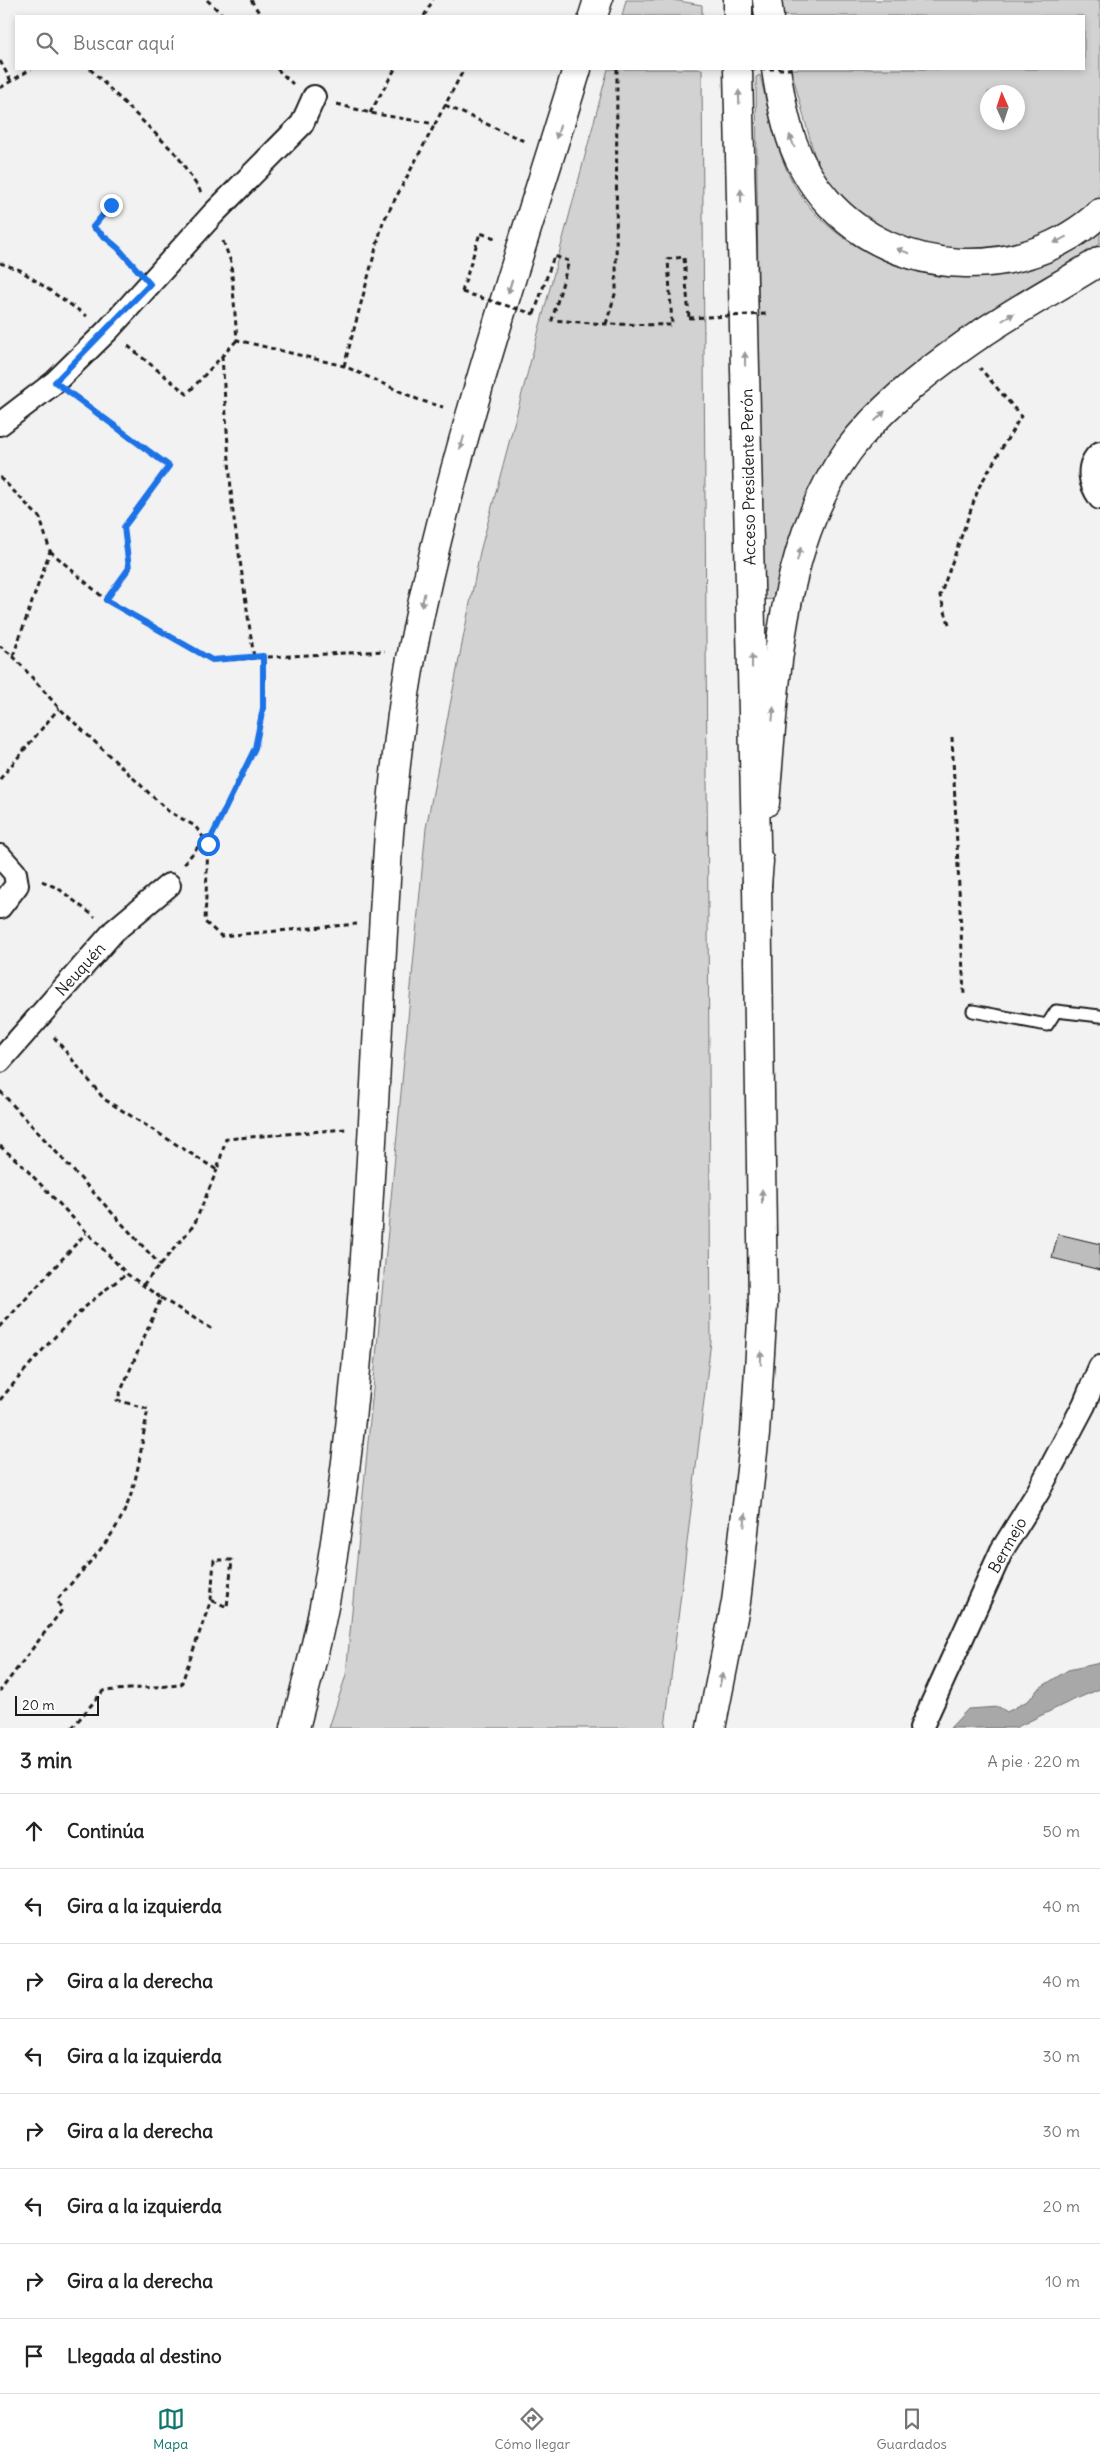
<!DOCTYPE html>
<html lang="es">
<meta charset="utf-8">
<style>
:root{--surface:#fff;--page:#f6f6f6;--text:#222;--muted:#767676;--line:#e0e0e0;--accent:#0f766e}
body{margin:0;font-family:Delius,sans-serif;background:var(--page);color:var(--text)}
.compass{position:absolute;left:980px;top:85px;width:45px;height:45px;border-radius:50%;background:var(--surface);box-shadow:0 2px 8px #0003;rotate:357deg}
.scale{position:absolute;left:15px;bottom:12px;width:84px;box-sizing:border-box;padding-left:5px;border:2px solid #1c1c1c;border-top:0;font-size:14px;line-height:18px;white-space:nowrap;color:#1c1c1c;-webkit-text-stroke:4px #fff;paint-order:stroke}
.stop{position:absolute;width:15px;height:15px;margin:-11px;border:4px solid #1a73e8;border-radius:50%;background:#fff}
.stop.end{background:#1a73e8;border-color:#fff;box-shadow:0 1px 5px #0008}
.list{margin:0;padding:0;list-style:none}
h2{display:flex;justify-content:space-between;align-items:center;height:65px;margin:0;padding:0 20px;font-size:21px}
h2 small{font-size:16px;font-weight:400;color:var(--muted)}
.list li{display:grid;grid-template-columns:32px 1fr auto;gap:15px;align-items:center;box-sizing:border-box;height:75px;padding:0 20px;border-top:1px solid var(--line)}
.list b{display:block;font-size:19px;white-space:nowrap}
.list em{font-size:16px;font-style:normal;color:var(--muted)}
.icon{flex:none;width:28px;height:28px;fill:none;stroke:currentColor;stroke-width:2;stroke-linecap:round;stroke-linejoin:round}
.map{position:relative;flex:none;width:1100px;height:1728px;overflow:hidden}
.search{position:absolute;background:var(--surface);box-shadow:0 2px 8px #0003;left:15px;right:15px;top:15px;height:55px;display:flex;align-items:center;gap:12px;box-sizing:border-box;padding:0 18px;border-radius:0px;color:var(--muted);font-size:19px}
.sheet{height:665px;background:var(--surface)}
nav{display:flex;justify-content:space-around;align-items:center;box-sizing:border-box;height:70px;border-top:1px solid var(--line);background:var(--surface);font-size:14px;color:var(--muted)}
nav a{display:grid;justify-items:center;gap:2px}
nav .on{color:var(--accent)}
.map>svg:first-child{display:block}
.green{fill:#d2d2d2;stroke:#777;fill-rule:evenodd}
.water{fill:#a8a8a8;stroke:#707070}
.building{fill:#bdbdbd;stroke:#1c1c1c}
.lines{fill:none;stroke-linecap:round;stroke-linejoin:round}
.service-casing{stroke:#1c1c1c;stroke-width:15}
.minor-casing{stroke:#1c1c1c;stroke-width:26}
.primary-casing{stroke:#1c1c1c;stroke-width:31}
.motorway-casing{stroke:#1c1c1c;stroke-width:31}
.path{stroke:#1c1c1c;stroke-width:3;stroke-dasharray:5 4;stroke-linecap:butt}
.service{stroke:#fff;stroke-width:11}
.minor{stroke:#fff;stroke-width:22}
.primary{stroke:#fff;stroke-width:28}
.motorway{stroke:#fff;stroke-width:28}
.path-bridge{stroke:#1c1c1c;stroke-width:3;stroke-dasharray:5 4;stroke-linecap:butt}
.oneway{fill:#999}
.route{stroke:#1a73e8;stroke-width:6}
.labels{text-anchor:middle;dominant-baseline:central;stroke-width:4;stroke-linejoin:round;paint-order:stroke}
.street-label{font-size:16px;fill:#1c1c1c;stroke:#fff}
</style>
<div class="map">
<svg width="1100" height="1728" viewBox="0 0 1100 1728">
<rect width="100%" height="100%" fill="#f2f2f2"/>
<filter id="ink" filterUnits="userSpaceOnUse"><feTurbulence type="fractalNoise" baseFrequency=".02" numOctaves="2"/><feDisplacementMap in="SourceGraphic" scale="10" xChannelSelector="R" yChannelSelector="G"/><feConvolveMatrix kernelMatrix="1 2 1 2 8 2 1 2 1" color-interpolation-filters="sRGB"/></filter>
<g filter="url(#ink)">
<path class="green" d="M626,0h47l29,5v11h-80z
M780,0h320v194l-14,14 -49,30 -44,10 -44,1 -50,-10 -51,-31 -32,-47 -25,-92h293v-53h-302zM988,92h30v30h-30z
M608,69h94l9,1272 -46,387h-336l17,-53 80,-847 54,-276z
M760,75c10,41 17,87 42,122 36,52 120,91 183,76 12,-2 24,-10 35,-15 27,-12 53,-23 80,-35v20l-240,174c-47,50 -72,114 -84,182l-15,1 -5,-523z"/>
<path class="water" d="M1100,1663v26l-29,12 -56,27h-65l18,-19 31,-2 8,5 22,-12 9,-11 30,-19z"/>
<path class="building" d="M1058,1234l42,10v26l-48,-12z"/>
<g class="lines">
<g class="service-casing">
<path id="service" d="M973,1011l74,14 9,-14 44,5"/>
</g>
<g class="minor-casing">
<path id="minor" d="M0,424l55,-42 53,-52 105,-116 89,-90 12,-27
M1100,453c-15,13 -10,31 0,45
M0,856l15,17 2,12 -17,22
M0,1061l114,-130 55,-46
M921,1728l81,-178 36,-58 46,-87 16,-38"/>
</g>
<g class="primary-casing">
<path id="primary" d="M593,16l5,-16
M765,803c10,-115 13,-255 83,-352 30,-41 73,-75 114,-104 44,-32 92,-57 138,-86
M295,1728c13,-51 27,-103 35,-155 41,-244 42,-493 59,-740 6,-62 12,-124 24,-185 39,-197 105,-387 164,-579
M711,1728l25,-126 19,-168 8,-129 -6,-420 2,-24"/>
</g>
<g class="motorway-casing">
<path id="motorway" d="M767,0l2,16
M738,16v-16
M738,69l19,816
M776,69c7,48 17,95 51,132 69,78 197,83 273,12"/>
</g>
<path class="path" d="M207,0l17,16
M251,0l10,16
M424,16l9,-16
M0,61l11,20
M90,69l87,86 24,37
M277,69l16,15
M0,88l31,-19
M337,104l33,9 65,11 29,-55
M445,105l81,37
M370,113l25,-44
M111,205l-18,22 25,21 15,17
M223,241l8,21 6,78 107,26 75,34 24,7
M0,263l20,7 67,46
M462,292l18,-59 15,5
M534,314l20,-58 15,5 -17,59 54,4 66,1 -4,-66 16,-2 5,61
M606,324l10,-33 1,-222
M128,346l59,48 50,-54
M222,356l10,149 22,153
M344,366l39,-144 52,-98
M76,397l93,69 -45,61 5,41 -23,32 106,60 173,-9
M0,477l40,41 10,33 -37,105 -13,-10
M50,551l56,49
M949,624l-9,-28 39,-109 42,-71 -41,-48
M13,656l46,52 109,103 27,15 13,18 -3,78 16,14 136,-12
M952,737l12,258
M0,779l59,-71
M184,864l18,-22 6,2 47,-96 8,-40v-52
M42,881l17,8 36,28
M54,1037l50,62 113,71 9,-31 120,-10
M0,1091l161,175
M0,1146l21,18 106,110 34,24 -44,102 31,9c-7,34 -9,73 -25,105 -15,32 -44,59 -66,86l5,10 -62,81
M143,1285l51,-60 23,-55
M161,1298l53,32
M0,1327l86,-94
M0,1400c38,-46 78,-93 127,-126
M72,1728l31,-37 78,-6 30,-85 3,-40h18l-5,47 -16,-7"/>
<use href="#service" class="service"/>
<use href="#minor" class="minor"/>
<use href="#primary" class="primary"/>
<use href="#motorway" class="motorway"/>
<path class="path-bridge" d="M751,69h40
M462,292l72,22
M689,318l79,-4"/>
</g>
<defs><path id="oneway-solid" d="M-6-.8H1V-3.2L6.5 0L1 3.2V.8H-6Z" transform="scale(1.25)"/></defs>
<g class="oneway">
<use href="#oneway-solid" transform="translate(739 97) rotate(-92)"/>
<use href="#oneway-solid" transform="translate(558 132) rotate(107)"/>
<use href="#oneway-solid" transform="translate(792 141) rotate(-111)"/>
<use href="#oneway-solid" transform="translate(741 196) rotate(-91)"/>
<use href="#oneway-solid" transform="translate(1060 240) rotate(152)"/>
<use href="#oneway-solid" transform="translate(903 251) rotate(-161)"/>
<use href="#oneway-solid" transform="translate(510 287) rotate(107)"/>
<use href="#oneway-solid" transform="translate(1008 317) rotate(-32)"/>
<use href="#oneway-solid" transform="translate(745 359) rotate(-91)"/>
<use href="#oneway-solid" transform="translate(880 416) rotate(-44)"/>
<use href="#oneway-solid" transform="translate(462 443) rotate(106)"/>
<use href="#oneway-solid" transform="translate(799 554) rotate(-75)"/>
<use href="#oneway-solid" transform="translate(423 600) rotate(102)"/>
<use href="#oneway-solid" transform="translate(752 661) rotate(-91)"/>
<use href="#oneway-solid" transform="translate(773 714) rotate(-85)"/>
<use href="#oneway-solid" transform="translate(762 1196) rotate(-90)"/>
<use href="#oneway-solid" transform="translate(761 1358) rotate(-88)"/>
<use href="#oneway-solid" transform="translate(745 1520) rotate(-84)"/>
<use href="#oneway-solid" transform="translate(721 1680) rotate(-78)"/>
</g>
</g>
<g class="lines" filter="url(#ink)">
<path class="route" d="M111,205l-18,22 25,21 32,36 -95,98 114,84 -45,61 5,41 -23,32 106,60 51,-4v52l-8,40 -47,96"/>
</g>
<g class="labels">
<g class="street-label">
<text transform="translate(748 477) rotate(-91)">Acceso Presidente Perón</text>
<text transform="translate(80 969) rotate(-48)">Neuquén</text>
<text transform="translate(1007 1545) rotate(-61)">Bermejo</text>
</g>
</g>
</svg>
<svg class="compass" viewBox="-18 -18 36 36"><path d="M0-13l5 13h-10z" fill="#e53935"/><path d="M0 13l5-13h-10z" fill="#767676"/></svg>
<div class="scale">20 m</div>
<div class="stop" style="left:208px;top:844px"></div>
<div class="stop end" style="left:111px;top:205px"></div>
<div class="search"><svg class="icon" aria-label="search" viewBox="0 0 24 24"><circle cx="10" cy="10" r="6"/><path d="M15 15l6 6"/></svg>Buscar aquí</div>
</div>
<section class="sheet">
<h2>3 min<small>A pie · 220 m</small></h2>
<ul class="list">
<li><svg class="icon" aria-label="ahead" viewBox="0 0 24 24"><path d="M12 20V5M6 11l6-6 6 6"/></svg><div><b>Continúa</b></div><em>50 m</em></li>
<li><svg class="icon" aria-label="left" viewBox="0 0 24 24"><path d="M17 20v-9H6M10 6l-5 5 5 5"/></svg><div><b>Gira a la izquierda</b></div><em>40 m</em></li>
<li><svg class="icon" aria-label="right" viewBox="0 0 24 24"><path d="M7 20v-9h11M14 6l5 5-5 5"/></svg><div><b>Gira a la derecha</b></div><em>40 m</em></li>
<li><svg class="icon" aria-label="left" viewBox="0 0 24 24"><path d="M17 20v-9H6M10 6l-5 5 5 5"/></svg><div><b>Gira a la izquierda</b></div><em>30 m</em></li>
<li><svg class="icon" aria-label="right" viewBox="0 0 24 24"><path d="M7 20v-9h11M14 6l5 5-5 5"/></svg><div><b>Gira a la derecha</b></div><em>30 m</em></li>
<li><svg class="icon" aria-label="left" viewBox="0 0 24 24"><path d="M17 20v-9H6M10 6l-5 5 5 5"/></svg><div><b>Gira a la izquierda</b></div><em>20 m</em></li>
<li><svg class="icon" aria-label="right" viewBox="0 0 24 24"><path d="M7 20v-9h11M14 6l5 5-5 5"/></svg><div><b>Gira a la derecha</b></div><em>10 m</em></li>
<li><svg class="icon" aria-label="arrive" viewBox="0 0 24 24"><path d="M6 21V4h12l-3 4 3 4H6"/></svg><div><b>Llegada al destino</b></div></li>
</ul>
</section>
<nav>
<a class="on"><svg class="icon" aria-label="map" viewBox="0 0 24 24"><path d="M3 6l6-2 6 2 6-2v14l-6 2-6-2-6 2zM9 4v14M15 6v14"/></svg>Mapa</a>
<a><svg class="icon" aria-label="directions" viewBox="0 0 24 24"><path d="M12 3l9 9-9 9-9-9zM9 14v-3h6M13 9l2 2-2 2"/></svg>Cómo llegar</a>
<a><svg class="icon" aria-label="saved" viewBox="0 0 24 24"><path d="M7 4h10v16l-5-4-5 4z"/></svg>Guardados</a>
</nav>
